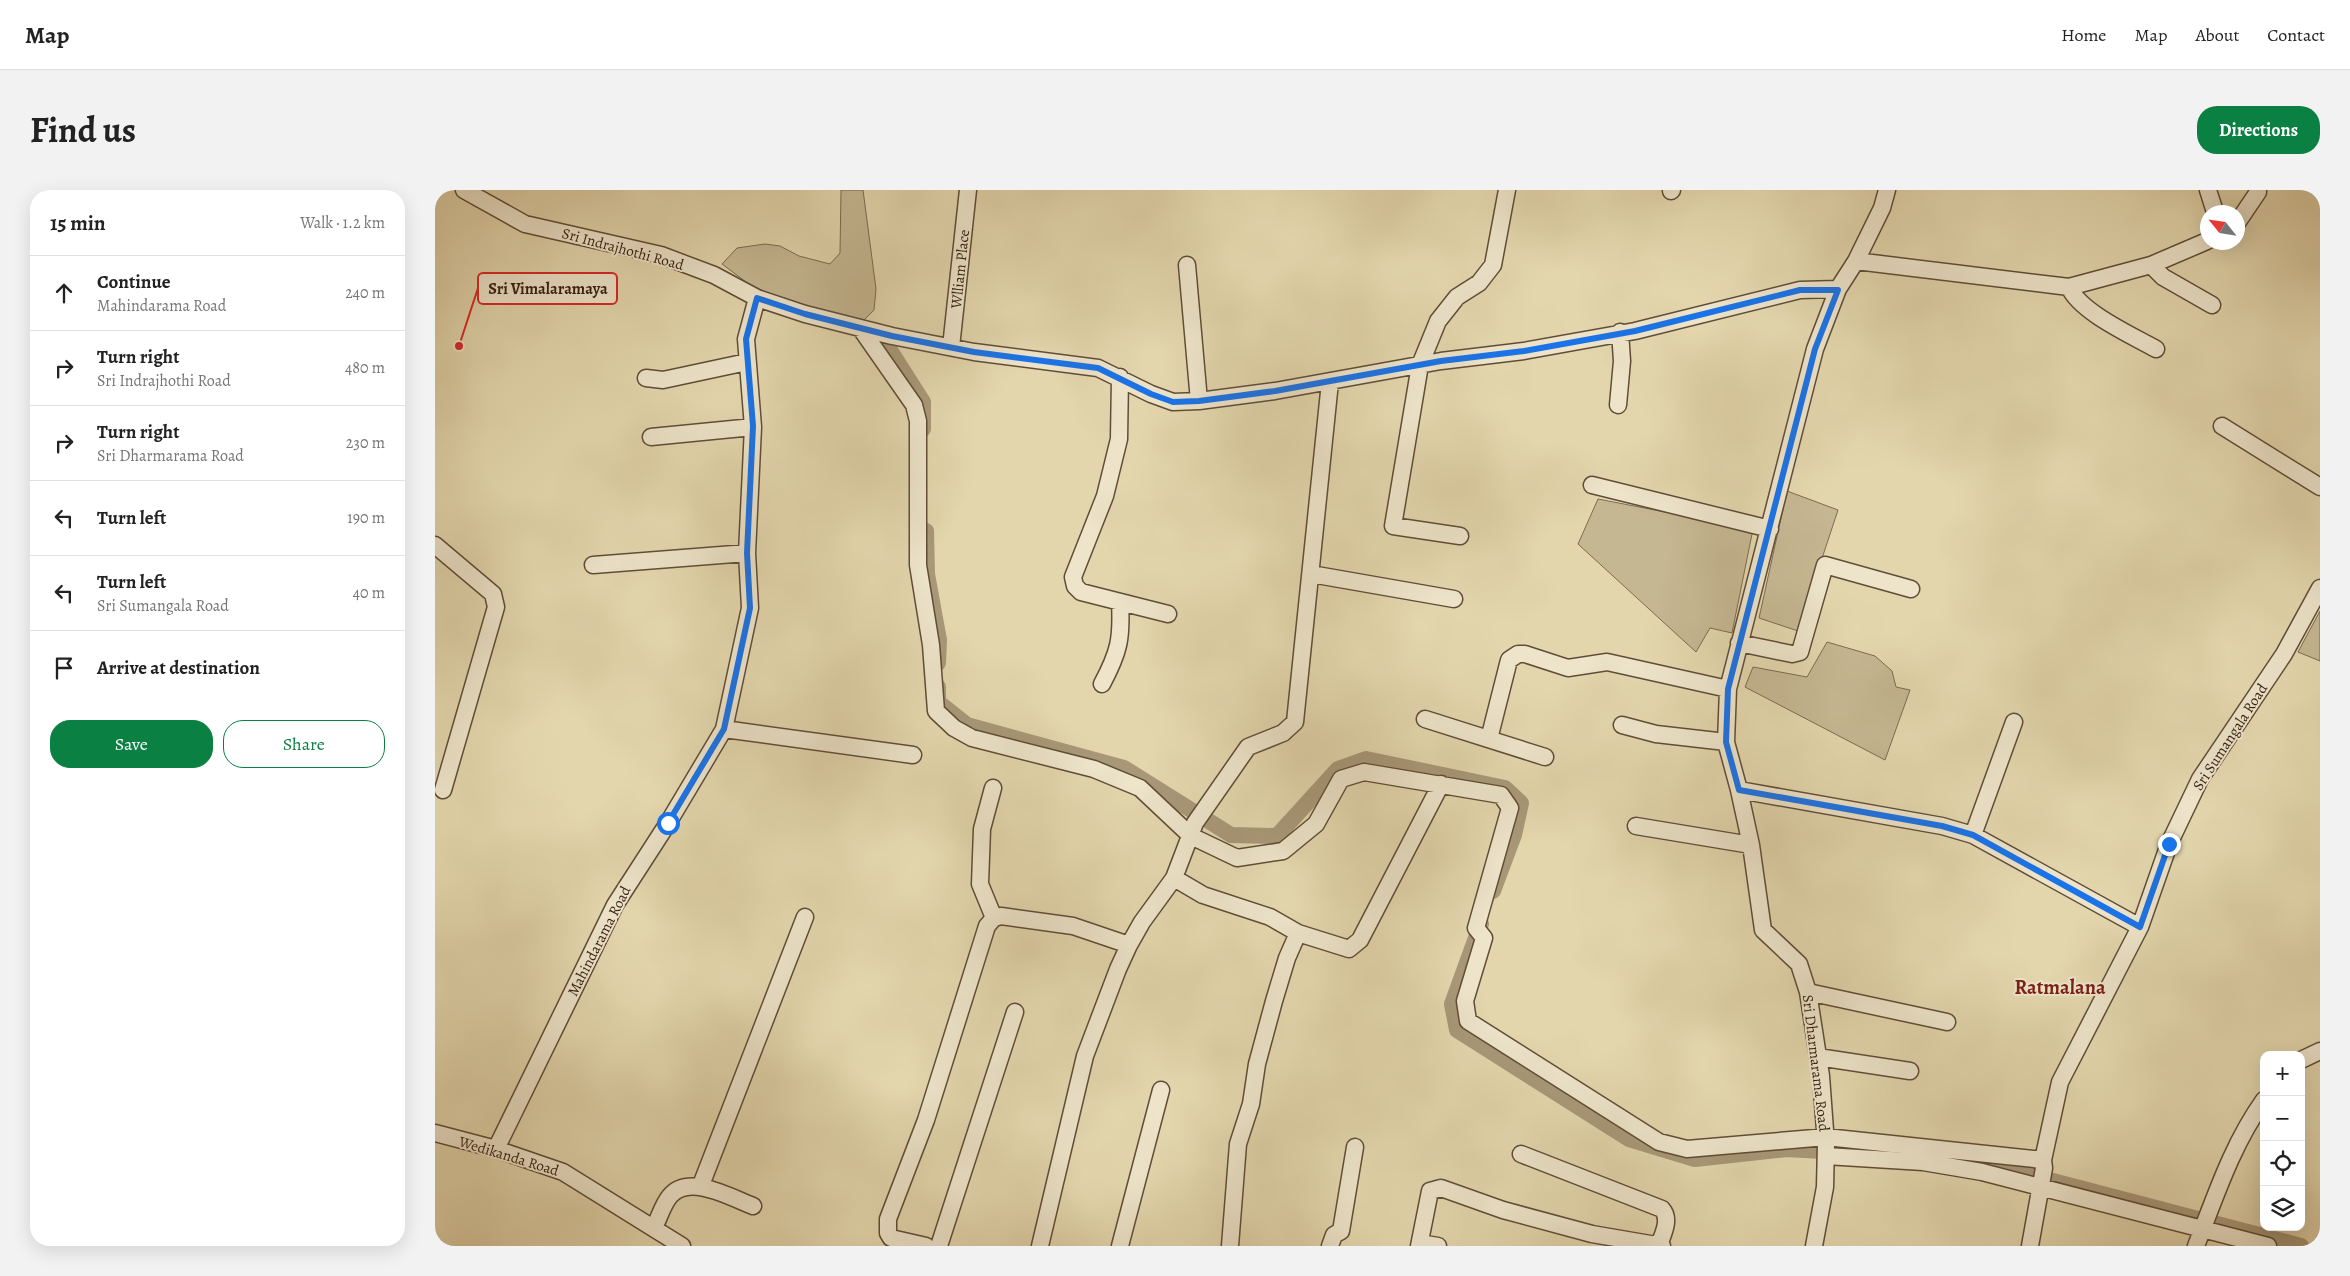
<!DOCTYPE html>
<meta charset="utf-8">
<style>
:root{--surface:#fff;--page:#f2f2f2;--text:#222;--muted:#767676;--line:#e0e0e0;--accent:#0b8043}
body{margin:0;font-family:Alegreya,serif;background:var(--page);color:var(--text)}
.controls{position:absolute;right:15px;bottom:15px;display:grid;overflow:hidden;border-radius:10px;box-shadow:0 5px 20px #0002}
.controls button{width:45px;height:45px;display:grid;place-items:center;padding:0;border:0;border-bottom:1px solid var(--line);background:var(--surface);color:var(--text);font:25px sans-serif}
.compass{position:absolute;left:1765px;top:15px;width:45px;height:45px;border-radius:50%;background:var(--surface);box-shadow:0 5px 20px #0002;rotate:300deg}
.stop{position:absolute;width:15px;height:15px;margin:-11px;border:4px solid #1a73e8;border-radius:50%;background:#fff}
.stop.end{background:#1a73e8;border-color:#fff;box-shadow:0 1px 5px #0008}
.list{margin:0;padding:0;list-style:none}
h2{display:flex;justify-content:space-between;align-items:center;height:65px;margin:0;padding:0 20px;font-size:21px}
h2 small{font-size:16px;font-weight:400;color:var(--muted)}
.list li{display:grid;grid-template-columns:32px 1fr auto;gap:15px;align-items:center;box-sizing:border-box;height:75px;padding:0 20px;border-top:1px solid var(--line)}
.list b{display:block;font-size:19px;white-space:nowrap}
.list p{margin:0;font-size:16px;white-space:nowrap;color:var(--muted)}
.list em{font-size:16px;font-style:normal;color:var(--muted)}
.actions{display:flex;gap:10px;padding:15px 20px}
.actions a{flex:1;padding:11px 0;border:1px solid var(--accent);border-radius:20px;text-align:center;font-size:18px;color:var(--accent)}
.actions .main{background:var(--accent);color:#fff}
.icon{flex:none;width:28px;height:28px;fill:none;stroke:currentColor;stroke-width:2;stroke-linecap:round;stroke-linejoin:round}
.map{position:relative;flex:none;width:1885px;height:1056px;overflow:hidden;border-radius:20px}
header{display:flex;align-items:center;gap:30px;box-sizing:border-box;height:70px;padding:0 25px;background:var(--surface);border-bottom:1px solid var(--line)}
header strong{font-size:24px}
nav{display:flex;gap:28px;margin-inline-start:auto;font-size:18px}
.intro{display:flex;align-items:center;justify-content:space-between;box-sizing:border-box;height:120px;padding:0 30px}
h1{margin:0;font-size:35px}
.button{padding:12px 22px;border-radius:20px;background:var(--accent);color:#fff;font-size:18px;font-weight:700}
main{display:flex;gap:30px;padding:0 30px}
aside{flex:1;background:var(--surface);border-radius:20px;box-shadow:0 5px 20px #0002}
.map>svg:first-child{display:block}
.green{fill:#c5b792;stroke:#7d6b51}
.lines{fill:none;stroke-linecap:round;stroke-linejoin:round}
.canal{stroke:#a89878;stroke-width:16}
.minor-casing{stroke:#604d37;stroke-width:19}
.minor{stroke:#ede4ca;stroke-width:16}
.route{stroke:#1a73e8;stroke-width:6}
.labels{text-anchor:middle;dominant-baseline:central;stroke-width:4;stroke-linejoin:round;paint-order:stroke}
.street-label{font-size:15px;fill:#351f10;stroke:#ede4ca}
.district-label{font-size:20px;font-weight:bold;fill:#7a1f14;stroke:#ede4ca}
.leader{fill:none;stroke:#d62828;stroke-width:2}
.callout-dot{fill:#d62828;stroke:#ede4ca;stroke-width:2}
.callout{fill:#ede4ca;stroke:#d62828;stroke-width:2}
.callout-label{font-size:16px;text-anchor:middle;font-weight:bold;fill:#351f10}
</style>
<header>
<strong>Map</strong>
<nav><a>Home</a><a>Map</a><a>About</a><a>Contact</a></nav>
</header>
<div class="intro"><h1>Find us</h1><a class="button">Directions</a></div>
<main>
<aside>
<h2>15 min<small>Walk · 1.2 km</small></h2>
<ul class="list">
<li><svg class="icon" aria-label="ahead" viewBox="0 0 24 24"><path d="M12 20V5M6 11l6-6 6 6"/></svg><div><b>Continue</b><p>Mahindarama Road</p></div><em>240 m</em></li>
<li><svg class="icon" aria-label="right" viewBox="0 0 24 24"><path d="M7 20v-9h11M14 6l5 5-5 5"/></svg><div><b>Turn right</b><p>Sri Indrajhothi Road</p></div><em>480 m</em></li>
<li><svg class="icon" aria-label="right" viewBox="0 0 24 24"><path d="M7 20v-9h11M14 6l5 5-5 5"/></svg><div><b>Turn right</b><p>Sri Dharmarama Road</p></div><em>230 m</em></li>
<li><svg class="icon" aria-label="left" viewBox="0 0 24 24"><path d="M17 20v-9H6M10 6l-5 5 5 5"/></svg><div><b>Turn left</b></div><em>190 m</em></li>
<li><svg class="icon" aria-label="left" viewBox="0 0 24 24"><path d="M17 20v-9H6M10 6l-5 5 5 5"/></svg><div><b>Turn left</b><p>Sri Sumangala Road</p></div><em>40 m</em></li>
<li><svg class="icon" aria-label="arrive" viewBox="0 0 24 24"><path d="M6 21V4h12l-3 4 3 4H6"/></svg><div><b>Arrive at destination</b></div></li>
</ul>
<div class="actions"><a class="main">Save</a><a>Share</a></div>
</aside>
<div class="map">
<svg width="1885" height="1056" viewBox="0 0 1885 1056">
<rect width="100%" height="100%" fill="#e3d6ad"/>
<filter id="stains"><feTurbulence type="fractalNoise" baseFrequency=".004" numOctaves="4"/><feColorMatrix values="0 0 0 0 .2 0 0 0 0 .09 0 0 0 0 .02 0 0 0 .5 -.17"/></filter>
<radialGradient id="worn" r=".72"><stop offset=".6" stop-color="#630" stop-opacity="0"/><stop offset="1" stop-color="#630" stop-opacity=".3"/></radialGradient>
<path class="green" d="M406,0h22l13,99 -2,21 -11,11 -75,-19 -38,-17 -28,-21 15,-16 28,-4 15,2 19,10 31,8 10,-11z
M1352,301l51,19 -40,121 -39,-13z
M1163,309l155,30 -21,104 -22,-5 -14,24 -118,-108z
M1885,421v50l-22,-9z
M1392,452l48,14 17,15 4,16 14,3 -25,70 -140,-73 8,-20 54,10z"/>
<g class="lines">
<path class="canal" d="M453,157l35,55v27
M491,341l1,43 12,66 -1,23
M503,497v15l29,23 157,43 107,67 46,1 61,-67 28,-10 139,29 16,15 -7,32 -21,56
M1046,734l-29,80 5,26 172,109 66,20 92,-10 53,3
M1499,968l43,3 324,85"/>
<g class="minor-casing">
<path id="minor" d="M29,0l61,34 136,31 53,20 43,23 48,16 87,22 82,16 124,16 53,26 22,8 26,-1 76,-10 166,-30 83,-10 111,-20 165,-41 38,-1
M1773,0l7,22
M1236,1l1,-1
M1802,33l21,-31
M1421,71l213,26 82,-22 56,-24
M752,75l12,136
M1716,75l12,12 49,28
M1634,97c11,25 62,48 87,62
M426,139l53,76 4,16v144l13,80 5,66 18,17 18,10 122,31 46,19 51,48 46,22 46,-7 33,-27 25,-45 23,-7 137,23 9,13 -34,120 8,10 -19,63 3,20 191,121 28,7 139,-12 217,23
M516,157l17,-157
M685,187l-1,62 -14,57 -32,81 2,9 6,6 87,22
M211,188l17,2 84,-18
M1183,215l4,-44 -2,-29
M1787,236l98,61
M216,247l102,-10
M1157,295l178,44
M1025,346l-67,-10 27,-161 18,-44 19,-24 22,-14 14,-18 14,-75
M0,355l58,49 3,13 -53,183
M158,375l154,-12
M876,384l143,25
M1304,453l53,11 8,-2 25,-87 86,24
M667,494c17,-32 20,-45 18,-82
M990,529l120,38
M1187,535l34,9 70,8
M289,539l189,26
M1054,549l20,-79 9,-6h7l43,14 39,-6 121,27
M558,598l-11,41 -2,55 14,34
M1304,600l203,36 31,9 167,92
M1201,636l115,19
M1538,645l41,-113
M739,688l29,17 67,22 28,16 -11,25 -13,43 -17,63 -6,40 -13,40 -8,102
M863,743l51,16 11,-9 81,-156
M1373,802l139,30
M1383,867l92,14
M1866,870l19,-9
M0,943l61,16 67,23 119,74
M61,959l119,-244 53,-82 56,-94 26,-121 -3,-55 6,-126 -7,-88 11,-41
M1086,964l141,55c9,10 1,25 -3,36
M1391,966l97,6 59,10 286,74
M266,995l104,-268
M219,1038c5,-10 9,-24 16,-32 19,-23 62,2 83,10
M985,1053l18,3
M491,1056l-35,-8 -3,-5v-14l38,-99 61,-194 7,-8 7,-2 72,10 56,19
M504,1056l76,-234
M605,1056l45,-190 33,-87 11,-24 13,-23 32,-44 21,-55 53,-76 35,-14 12,-11 35,-340
M685,1056l41,-156
M895,1056l4,-11 7,-4 14,-84
M984,1056l11,-55 11,-3 62,22 89,24 70,12
M1379,1056l11,-59 1,-43 -5,-68 -13,-84 -9,-28 -36,-34 -12,-85 -12,-55 -13,-48 2,-53 87,-340 23,-60 18,-28 26,-53 5,-18
M1595,1056l14,-78 -1,-8 17,-78 80,-155 29,-83 31,-65 84,-125 36,-66
M1761,1056c20,-51 36,-101 68,-146"/>
</g>
<use href="#minor" class="minor"/>
</g>
<g class="lines">
<path class="route" d="M233,633l56,-94 26,-121 -3,-55 6,-127 -7,-87 11,-41 48,16 87,22 82,16 124,16 53,26 22,8 26,-1 76,-10 166,-30 83,-10 111,-20 165,-41h38l-23,59 -87,340 -2,53 13,48 203,36 31,9 167,92 29,-83"/>
</g>
<g class="labels">
<g class="street-label">
<text transform="translate(188 59) rotate(15)">Sri Indrajhothi Road</text>
<text transform="translate(525 79) rotate(-84)">Wlliam Place</text>
<text transform="translate(1795 547) rotate(-57)">Sri Sumangala Road</text>
<text transform="translate(164 751) rotate(-63)">Mahindarama Road</text>
<text transform="translate(1381 873) rotate(83)">Sri Dharmarama Road</text>
<text transform="translate(74 966) rotate(17)">Wedikanda Road</text>
</g>
<g class="district-label">
<text x="1625" y="797">Ratmalana</text>
</g>
</g>
<path class="leader" d="M24 156L43 98"/>
<circle class="callout-dot" cx="24" cy="156" r="5"/>
<rect class="callout" x="43" y="83" width="139" height="31" rx="5"/>
<g class="callout-label">
<text x="113" y="104">Sri Vimalaramaya</text>
</g>
<rect width="100%" height="100%" filter="url(#stains)"/>
<rect width="100%" height="100%" fill="url(#worn)"/>
</svg>
<div class="controls">
<button>+</button>
<button>−</button>
<button><svg class="icon" aria-label="locate" viewBox="0 0 24 24"><circle cx="12" cy="12" r="6"/><path d="M12 2v4M12 18v4M2 12h4M18 12h4"/></svg></button>
<button><svg class="icon" aria-label="layers" viewBox="0 0 24 24"><path d="M12 4l9 5-9 5-9-5zM3 14l9 5 9-5"/></svg></button>
</div>
<svg class="compass" viewBox="-18 -18 36 36"><path d="M0-13l5 13h-10z" fill="#e53935"/><path d="M0 13l5-13h-10z" fill="#767676"/></svg>
<div class="stop" style="left:233px;top:633px"></div>
<div class="stop end" style="left:1734px;top:654px"></div>
</div>
</main>
